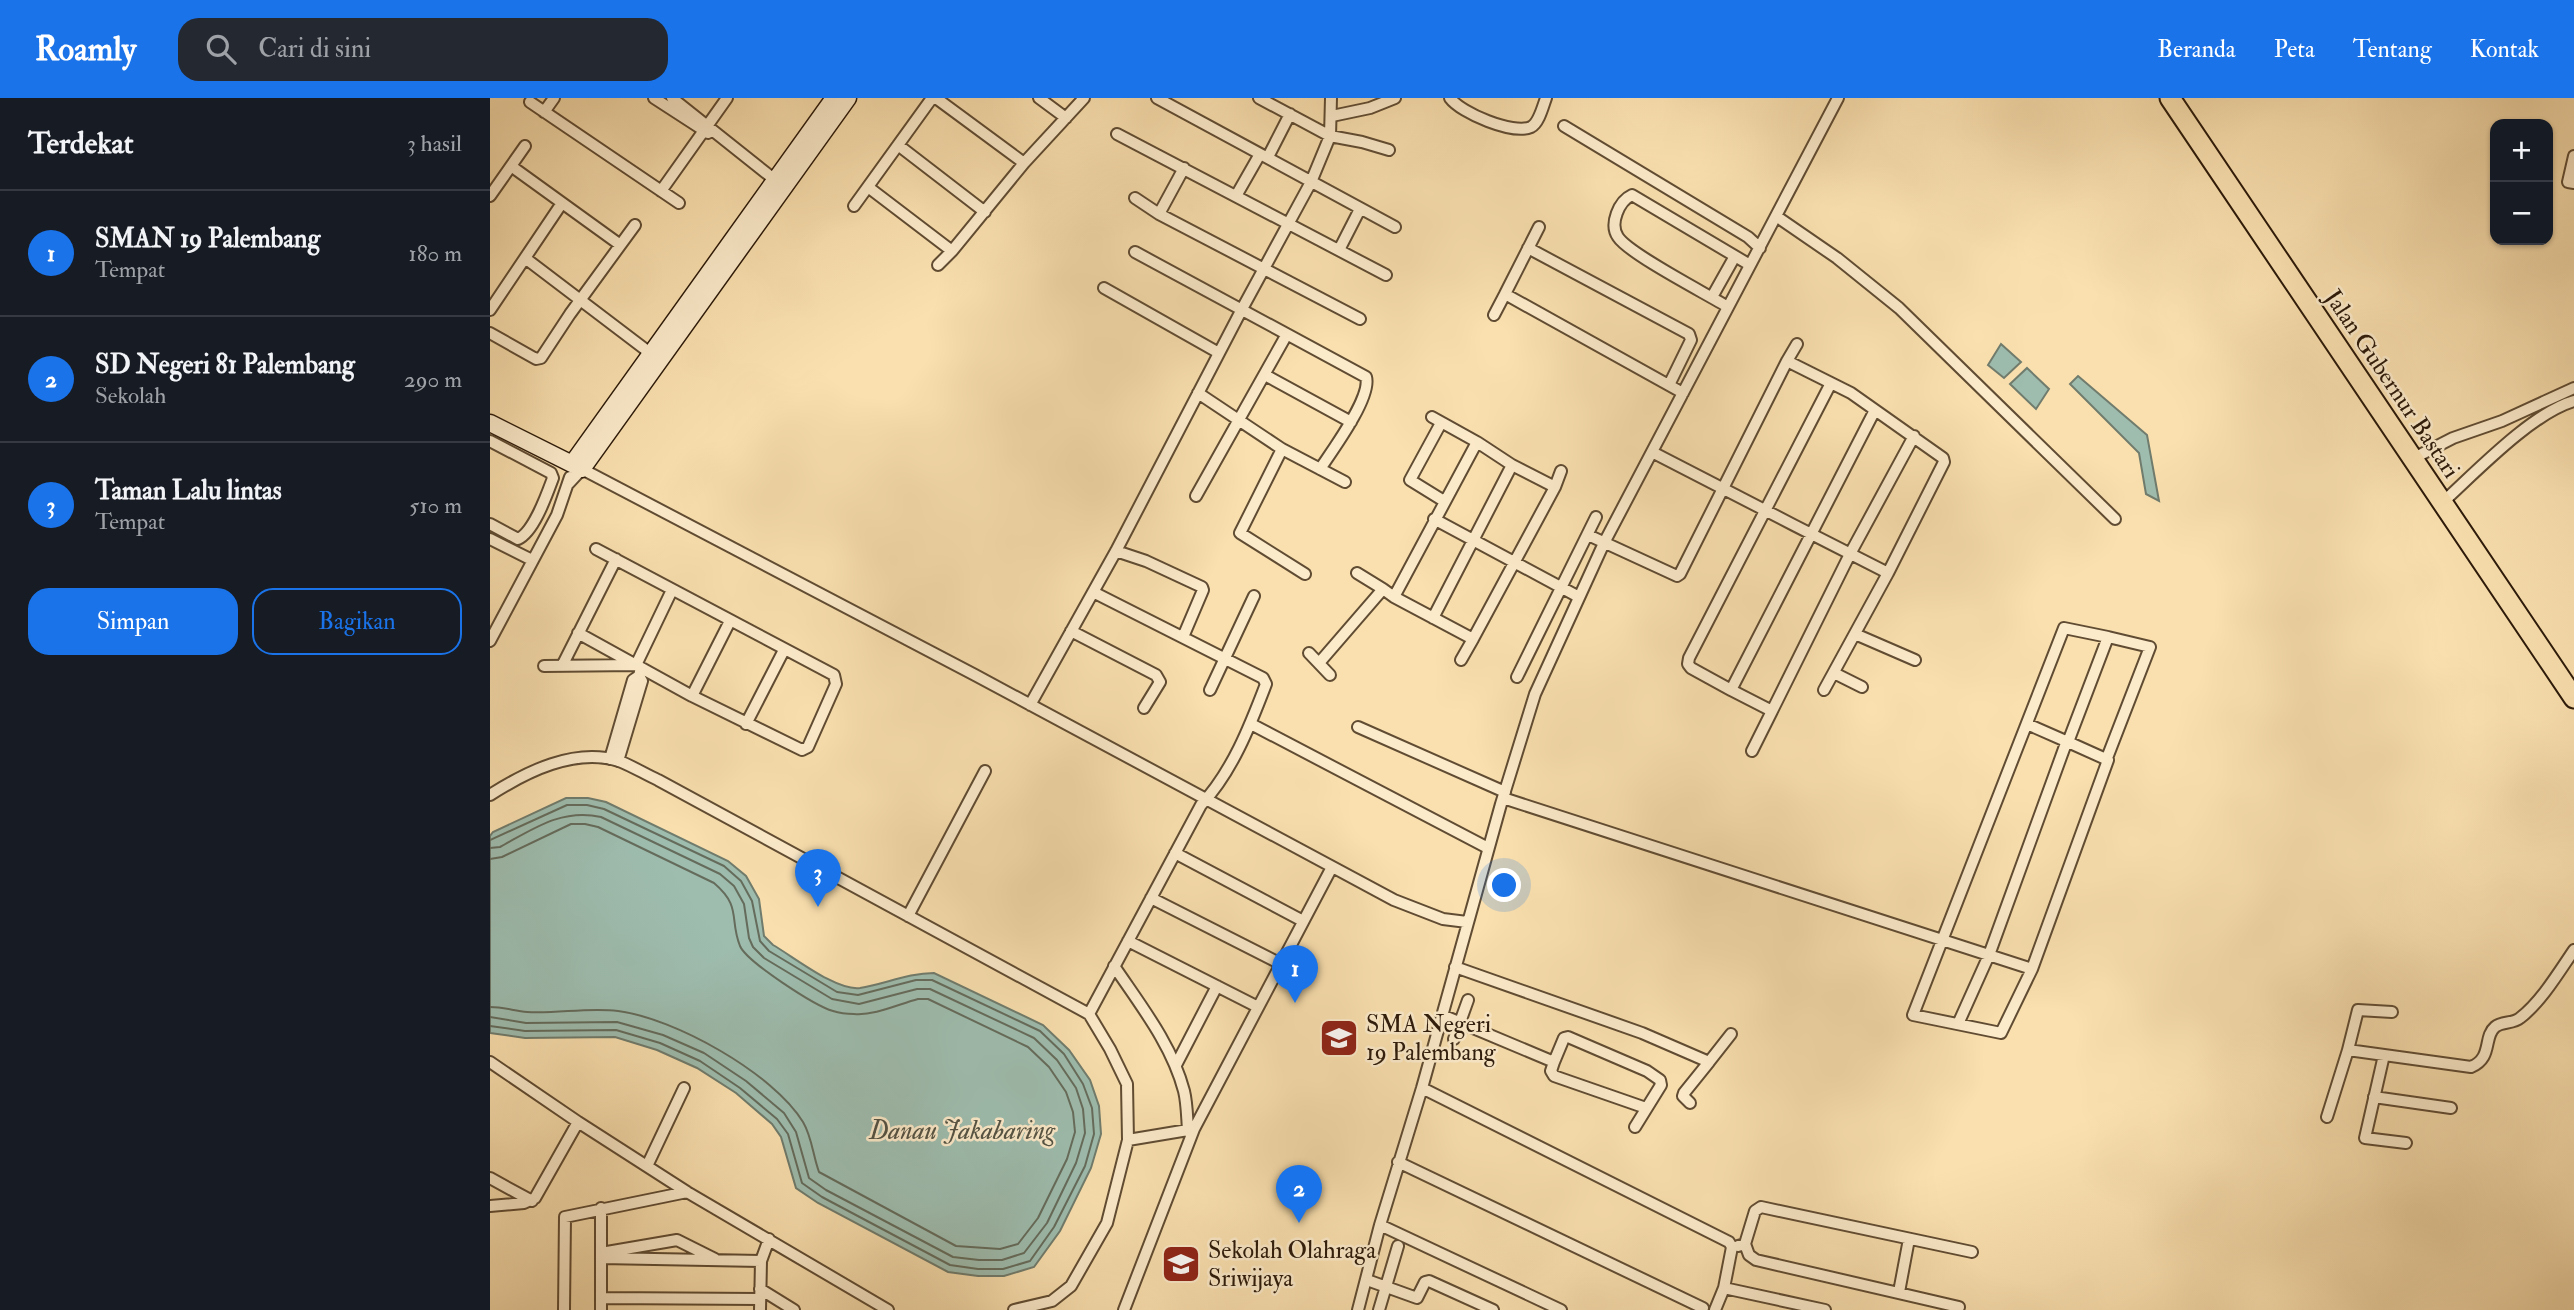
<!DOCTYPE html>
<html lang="id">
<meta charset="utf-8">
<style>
:root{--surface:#171b24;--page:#242831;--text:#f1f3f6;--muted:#9ea1a6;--line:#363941;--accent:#1a73e8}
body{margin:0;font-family:"IM FELL Double Pica",serif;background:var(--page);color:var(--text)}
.controls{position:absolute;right:21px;top:21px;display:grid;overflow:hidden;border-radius:14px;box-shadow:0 2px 5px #0004}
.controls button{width:63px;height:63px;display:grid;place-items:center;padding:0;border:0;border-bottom:2px solid var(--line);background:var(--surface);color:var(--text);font:35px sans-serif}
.you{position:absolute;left:1015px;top:788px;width:24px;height:24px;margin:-18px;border:5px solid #fff;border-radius:50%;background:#1a73e8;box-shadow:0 0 0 10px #1a73e833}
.badge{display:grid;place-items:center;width:46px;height:46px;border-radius:50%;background:var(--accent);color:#fff;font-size:23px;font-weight:700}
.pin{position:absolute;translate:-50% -58px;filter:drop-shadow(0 2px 4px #0008)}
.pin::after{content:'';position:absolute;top:37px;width:24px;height:21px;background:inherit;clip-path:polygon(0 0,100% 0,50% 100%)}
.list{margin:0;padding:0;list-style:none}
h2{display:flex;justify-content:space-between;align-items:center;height:91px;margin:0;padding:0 28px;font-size:30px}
h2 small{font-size:23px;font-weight:400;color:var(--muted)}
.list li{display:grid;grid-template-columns:46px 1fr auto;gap:21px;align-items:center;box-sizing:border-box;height:126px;padding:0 28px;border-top:2px solid var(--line)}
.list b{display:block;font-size:26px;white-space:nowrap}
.list p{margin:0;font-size:23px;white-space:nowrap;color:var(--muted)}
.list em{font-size:23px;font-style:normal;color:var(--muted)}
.actions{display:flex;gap:14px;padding:21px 28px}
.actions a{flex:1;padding:16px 0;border:2px solid var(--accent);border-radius:21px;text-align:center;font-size:24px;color:var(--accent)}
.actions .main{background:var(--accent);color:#fff}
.icon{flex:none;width:38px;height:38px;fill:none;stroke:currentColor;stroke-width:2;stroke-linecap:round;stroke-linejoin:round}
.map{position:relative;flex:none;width:2084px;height:1212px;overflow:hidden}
header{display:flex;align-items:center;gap:42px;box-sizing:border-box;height:98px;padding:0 35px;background:var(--accent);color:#fff}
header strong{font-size:33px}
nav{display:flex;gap:38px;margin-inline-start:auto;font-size:24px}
.search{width:490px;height:63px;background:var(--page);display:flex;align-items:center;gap:18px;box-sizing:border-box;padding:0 24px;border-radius:21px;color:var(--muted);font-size:26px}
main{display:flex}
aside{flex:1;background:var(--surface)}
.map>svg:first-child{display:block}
.water{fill:#9ebdaf;stroke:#707c6d;stroke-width:2}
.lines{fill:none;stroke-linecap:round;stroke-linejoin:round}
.shore{stroke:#656c5c;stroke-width:2}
.street-casing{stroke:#604c33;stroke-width:14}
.secondary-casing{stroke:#2c1a0a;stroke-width:19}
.highway-casing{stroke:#2c1a0a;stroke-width:23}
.street{stroke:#fcebcb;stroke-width:10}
.secondary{stroke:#fcebcb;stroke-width:16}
.highway{stroke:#fae0af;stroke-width:19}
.labels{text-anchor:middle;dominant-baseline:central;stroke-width:5;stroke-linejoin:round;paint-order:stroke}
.street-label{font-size:24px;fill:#2c1a0a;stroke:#fcebcb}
.poi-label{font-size:24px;fill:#2c1a0a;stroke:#fcebcb;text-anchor:start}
.water-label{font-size:26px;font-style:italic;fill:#545344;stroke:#fcebcb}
</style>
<header>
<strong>Roamly</strong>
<div class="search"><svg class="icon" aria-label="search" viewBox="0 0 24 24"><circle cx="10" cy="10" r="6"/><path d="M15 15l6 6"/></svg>Cari di sini</div>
<nav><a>Beranda</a><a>Peta</a><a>Tentang</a><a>Kontak</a></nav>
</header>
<main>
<aside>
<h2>Terdekat<small>3 hasil</small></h2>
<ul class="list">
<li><span class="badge">1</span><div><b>SMAN 19 Palembang</b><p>Tempat</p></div><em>180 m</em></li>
<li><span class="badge">2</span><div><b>SD Negeri 81 Palembang</b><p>Sekolah</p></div><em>290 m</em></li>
<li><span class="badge">3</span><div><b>Taman Lalu lintas</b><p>Tempat</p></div><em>510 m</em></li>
</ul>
<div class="actions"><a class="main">Simpan</a><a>Bagikan</a></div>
</aside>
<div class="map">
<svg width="2084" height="1212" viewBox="0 0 2084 1212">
<rect width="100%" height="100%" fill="#fae0af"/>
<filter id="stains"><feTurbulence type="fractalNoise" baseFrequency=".00286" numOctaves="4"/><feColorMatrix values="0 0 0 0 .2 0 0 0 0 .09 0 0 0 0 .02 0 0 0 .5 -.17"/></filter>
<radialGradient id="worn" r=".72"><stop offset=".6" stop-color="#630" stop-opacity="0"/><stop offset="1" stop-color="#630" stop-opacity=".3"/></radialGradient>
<path class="water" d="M1511,246l20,18 -17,16 -16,-13z
M1537,270l22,21 -13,20 -26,-25z
M1588,278l69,59 12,66 -13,-7 -7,-41 -69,-69z
M76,700h22l18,4 122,59 18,15 13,23 5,37 9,9c21,12 63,46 87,43 25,-4 48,-15 74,-15l109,52 26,25 21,30 9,26 2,28 -10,34 -31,63 -26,36 -30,9h-26l-30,-4 -130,-69 -22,-15 -15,-51 -9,-13 -36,-31 -39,-25 -40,-18 -42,-13 -90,1 -35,-5v-197l3,-4z"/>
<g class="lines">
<path class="shore" d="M0,742l77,-35h20l17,4 120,57 17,15 11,20 8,40 9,10 68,41 21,3 58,-15h16l108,51 24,23 19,30 9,24 2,26 -9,32 -31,61 -24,34 -27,8h-25l-28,-4 -128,-68 -20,-14 -14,-49 -11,-15 -37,-31 -40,-27 -40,-18 -44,-13 -91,1 -35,-5
M0,750l10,-1c33,-18 62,-39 101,-30l119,57 14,12 10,18 5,34 4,9 11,11 68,41 27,5 58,-15h13l104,49 23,22 19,28 7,21 2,24 -9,30 -29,60 -23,30 -22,7h-23l-26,-3 -127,-67 -17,-12 -13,-46 -12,-19 -38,-32 -42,-28 -41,-18 -46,-13 -91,1 -36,-6
M0,761l12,-2 69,-33h14l13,3 116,56c28,24 15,35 26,63 7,16 75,60 93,65 6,2 15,3 21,3 20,2 45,-10 64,-15h10l100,48 21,20 17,25 7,20 2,20 -8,27 -29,59 -20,26 -18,5 -44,-3 -137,-74c-6,-16 -7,-35 -16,-50 -30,-49 -129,-104 -185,-111 -30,-4 -61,3 -91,1 -12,-1 -24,-5 -37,-5"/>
<g class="street-casing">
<path id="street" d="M164,0l54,35
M182,0l103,82
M446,0l88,65 60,-65
M549,0l27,20
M667,0l238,129
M769,0l71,38 32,6 27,8
M960,0c11,15 63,37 81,29 8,-4 12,-21 15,-29
M40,4l149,101
M54,14l10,-14
M842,18l38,-8 25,-10
M1074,28l184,111 12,11
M627,36l269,141
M408,47l87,67
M2084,58l-6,26 6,1
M778,59l22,-43
M21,68l108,78
M378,89l84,64 72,-88
M171,93l66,-93
M0,98l35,-50
M746,98l24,-42
M645,100l24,16 201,105
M364,108l78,-108
M669,116l25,-46
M1286,118l61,42 62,50 216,211
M1049,129l-34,67 178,99
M1038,150l161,86 2,6 -22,45
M849,152l21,-41
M645,154l231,125c6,20 -34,74 -46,92
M35,160l129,98
M448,167l14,-14
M614,190l115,65
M1222,199l23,-41
M1238,209c-21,-13 -99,-53 -110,-70 -9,-13 1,-36 14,-42l118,70
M0,212l72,-107
M1004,217l11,-21
M0,235l46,26 5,-1 29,-44 65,-89
M1297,263l10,-17
M775,277l86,47
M1341,285l-142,275 -1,6 3,4 40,22 144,-280
M708,295l84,56 63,33
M942,319l45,25 -83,155 79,42 82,-152 6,-16
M951,325l-31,57 34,21
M0,343l61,32 2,5c-6,16 -19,54 -35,61l-28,-15
M792,351l-42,84 65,41
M1924,360l39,-20 49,-17 72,-33
M1022,367l43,22
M79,385l13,-14 393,206 419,225 49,19 24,3
M706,398l91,-162
M1953,404c33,-30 89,-89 131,-101
M944,421l145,78
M1098,437l89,41 3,-2 107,-213 64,32 92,65 1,4 -56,111c-79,-40 -157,-80 -236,-121
M0,441l42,21
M626,453l30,10 56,26 1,3 -20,47
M867,475l26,16
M943,520l79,-153 -35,-23
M581,533l85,44 4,7 -16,26
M88,535l114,63 110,54 6,-3 28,-63 -2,-9 -238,-126
M1365,536l60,26
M0,543l67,-126 13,-38
M819,555l21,22
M971,562l12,-21
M829,565l64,-74 11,8
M54,568l92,-1 36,-75
M72,568l54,-107
M1344,575l28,14
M1027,579l79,-160
M720,592l44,-94
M1241,592l41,21 78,-157 64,-118
M1334,592l64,-117
M202,598l38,-75
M540,607l86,-154 126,-242 69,-127 19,-46 1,-38
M256,626l38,-74
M761,626l237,124
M868,629l147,65
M1262,653l20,-40
M1617,660l43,-111 -42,-10
M120,661l23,-79 6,-4 2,-8
M128,663l24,-80 -3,-5
M0,697c36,-23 85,-48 129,-34 13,5 26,13 39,19l431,234 21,35 17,35 1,56 -21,83 -36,63 -19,15 -38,9
M1013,700l529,171
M685,755l128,68
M661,800l130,66
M418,818l77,-145
M638,843l130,66
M624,868c27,40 58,79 70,125 3,12 3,26 4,39
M965,869l187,66 67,29 -25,31 -1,3 7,7
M1902,914l-34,-2 -10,40 123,17c22,-9 12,-30 24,-40 7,-6 18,-3 25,-9 21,-16 39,-46 54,-68
M599,916l112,-209c31,-33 49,-79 65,-121l-3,-6 -170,-86
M952,917l112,47 10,-24 4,-1 79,34 13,9 1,5 -26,42
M1468,926l31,-69 76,-209 3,-4 40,18 -76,209 -31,64 -88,-18 151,-387 44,9 -40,105 -41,-18
M964,941l14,-39
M1894,957l-19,83 41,5
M0,964l88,60 109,70 201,118
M1064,964l-3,9 3,5 92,32
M1219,964l22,-28
M686,967l41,-79
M932,990l307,154 3,5 -8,41 101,22
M1884,999l77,11
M1837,1019l21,-67
M638,1042l66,-11
M908,1064l305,146
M157,1068l37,-78
M0,1080l42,23
M0,1108l34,-3 11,-5 43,-76
M111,1110v102
M890,1127l181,85
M1255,1146l10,-33 6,-4 211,45
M1248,1148l7,-2 4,11 7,5 203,47
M111,1155l76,-13 38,19
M111,1160l160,3
M877,1182l50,18 8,-16 4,-1 64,29
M270,1191l34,21
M1409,1194l10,-53
M111,1200l159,1
M74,1212l1,-93 122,-25
M270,1212l1,-49 8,-22
M634,1212l70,-181 138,-262
M868,1212l22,-85 42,-137 79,-284 34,-110 69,-151 234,-445
M889,1212l19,-64
M1225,1212l9,-22"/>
</g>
<g class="secondary-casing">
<path id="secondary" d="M0,325l92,46 266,-371
M82,366l262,-366"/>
</g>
<g class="highway-casing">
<path id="highway" d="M1680,0l404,600"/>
</g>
<use href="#street" class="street"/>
<use href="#secondary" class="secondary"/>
<use href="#highway" class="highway"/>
</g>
<defs>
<g id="school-square" transform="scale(2.0125)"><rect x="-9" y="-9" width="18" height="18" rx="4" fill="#8f2418" stroke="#fcebcb"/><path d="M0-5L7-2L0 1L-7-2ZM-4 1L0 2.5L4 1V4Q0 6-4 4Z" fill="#fff"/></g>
</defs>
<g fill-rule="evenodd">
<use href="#school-square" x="849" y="940"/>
<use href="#school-square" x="691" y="1166"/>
</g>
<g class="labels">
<g class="street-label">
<text transform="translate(1902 286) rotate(56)">Jalan Gubernur Bastari</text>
</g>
<g class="poi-label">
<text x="876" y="926">SMA Negeri<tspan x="876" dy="28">19 Palembang</tspan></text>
<text x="718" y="1152">Sekolah Olahraga<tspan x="718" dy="28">Sriwijaya</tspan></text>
</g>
<g class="water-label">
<text x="472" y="1033">Danau Jakabaring</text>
</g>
</g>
<rect width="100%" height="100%" filter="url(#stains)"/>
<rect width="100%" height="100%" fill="url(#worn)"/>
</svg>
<div class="controls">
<button>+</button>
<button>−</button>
</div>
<div class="you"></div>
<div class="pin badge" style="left:805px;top:905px">1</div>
<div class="pin badge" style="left:809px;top:1125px">2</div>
<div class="pin badge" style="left:328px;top:809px">3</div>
</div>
</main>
